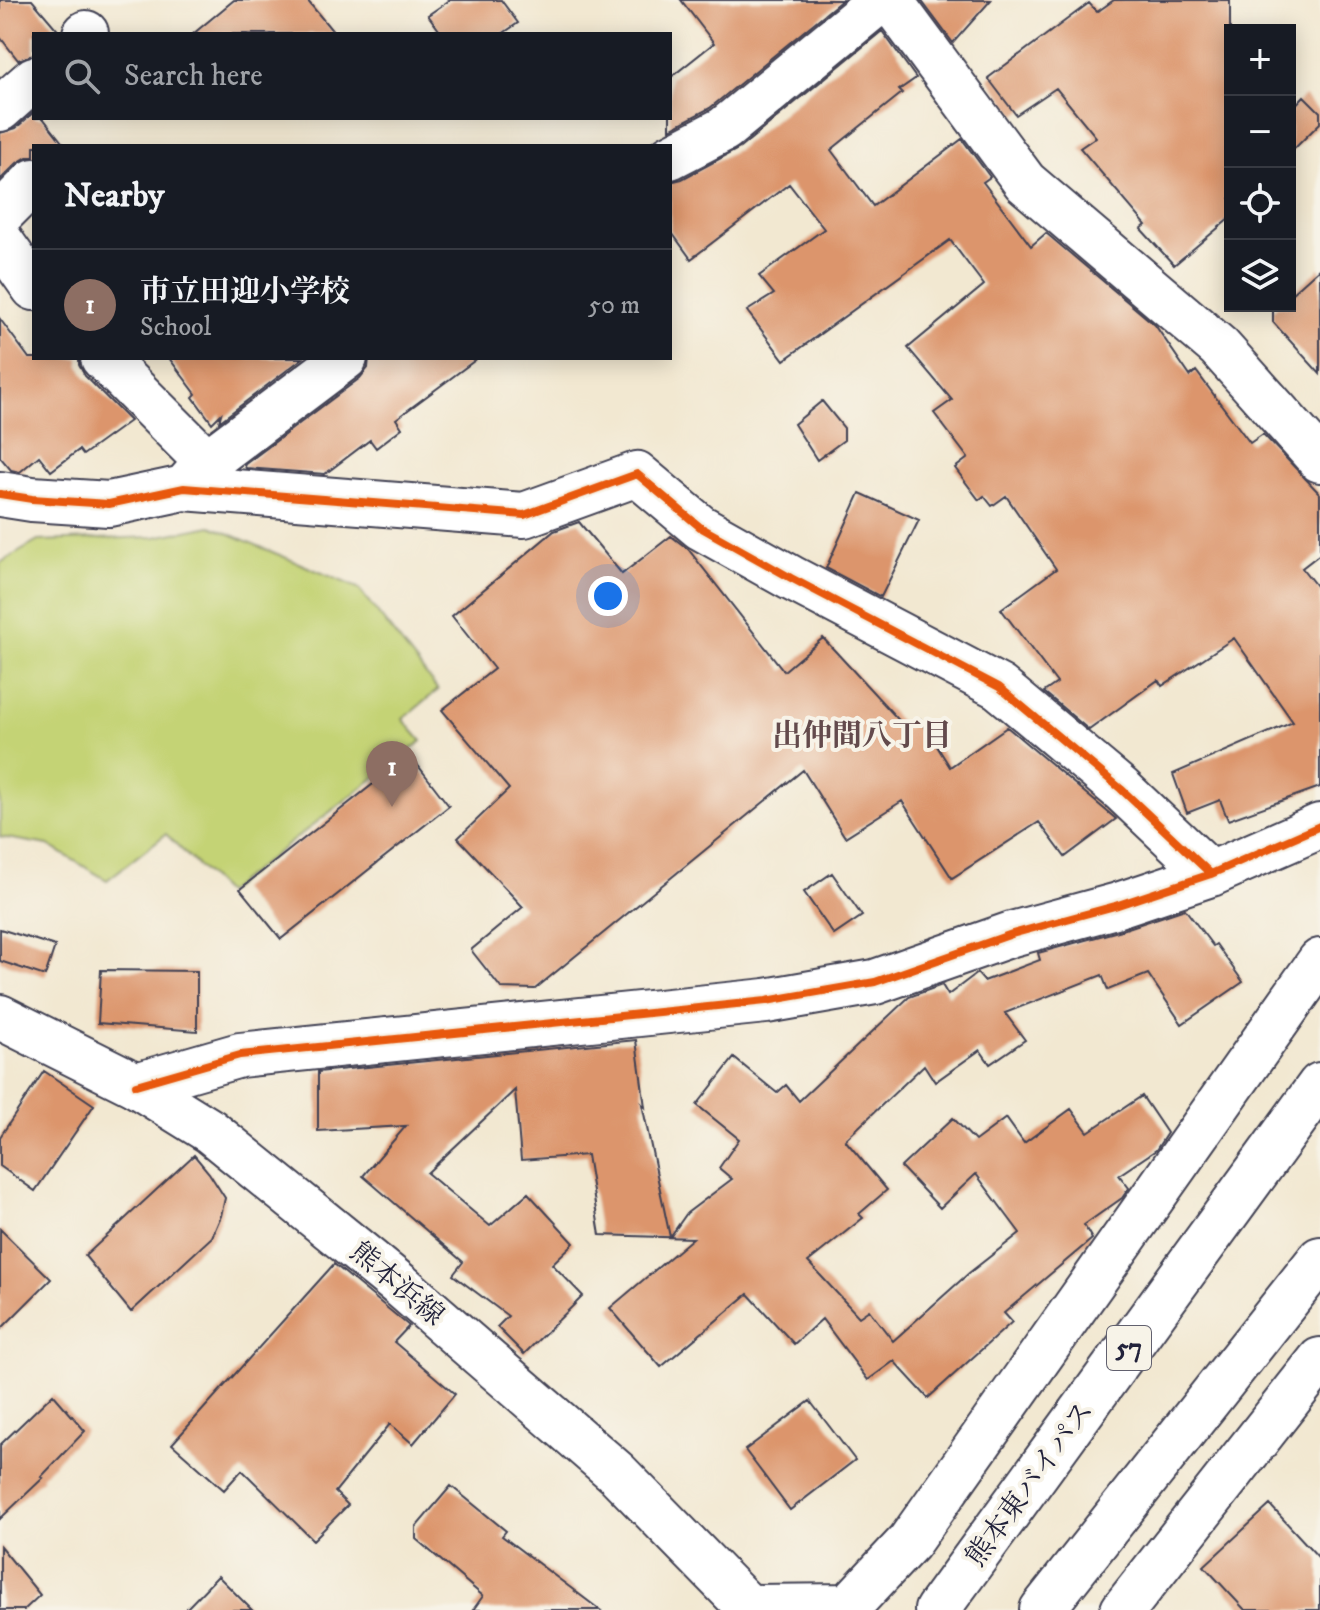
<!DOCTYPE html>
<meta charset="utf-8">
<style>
:root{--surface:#171b24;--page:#20242c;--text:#f1f3f6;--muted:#9ea1a6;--line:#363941;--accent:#2563eb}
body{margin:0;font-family:"IM FELL DW Pica","Noto Serif JP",serif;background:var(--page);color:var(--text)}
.controls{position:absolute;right:24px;top:24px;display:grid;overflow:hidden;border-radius:0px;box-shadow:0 4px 20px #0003}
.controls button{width:72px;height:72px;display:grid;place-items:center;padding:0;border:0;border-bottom:2px solid var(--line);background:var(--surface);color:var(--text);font:40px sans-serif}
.you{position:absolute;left:608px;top:596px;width:28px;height:28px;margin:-20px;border:6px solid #fff;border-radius:50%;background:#1a73e8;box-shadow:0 0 0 12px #1a73e833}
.badge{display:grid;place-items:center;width:52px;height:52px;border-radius:50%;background:var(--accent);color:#fff;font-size:26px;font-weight:700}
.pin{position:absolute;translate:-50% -66px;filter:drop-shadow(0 2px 4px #0008)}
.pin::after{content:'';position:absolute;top:42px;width:28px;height:24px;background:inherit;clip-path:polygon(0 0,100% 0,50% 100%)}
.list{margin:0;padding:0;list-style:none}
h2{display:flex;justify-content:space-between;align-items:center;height:104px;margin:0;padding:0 32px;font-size:34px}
h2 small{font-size:26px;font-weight:400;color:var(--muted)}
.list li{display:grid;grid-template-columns:52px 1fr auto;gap:24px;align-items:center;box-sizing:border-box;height:112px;padding:0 32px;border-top:2px solid var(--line)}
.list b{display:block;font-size:30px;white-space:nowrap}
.list p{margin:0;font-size:26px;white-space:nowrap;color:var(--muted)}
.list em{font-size:26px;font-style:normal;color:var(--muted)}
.icon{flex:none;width:44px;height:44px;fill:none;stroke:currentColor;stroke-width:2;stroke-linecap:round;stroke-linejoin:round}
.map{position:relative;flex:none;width:1320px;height:1610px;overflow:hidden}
.search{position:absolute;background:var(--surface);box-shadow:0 4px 20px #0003;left:32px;top:32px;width:640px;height:88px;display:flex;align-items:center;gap:20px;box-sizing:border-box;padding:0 28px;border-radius:0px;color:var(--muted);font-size:30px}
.panel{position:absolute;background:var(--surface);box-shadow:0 4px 20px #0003;left:32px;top:144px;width:640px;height:216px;border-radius:0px}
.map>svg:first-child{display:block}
.green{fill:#c4d375;stroke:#737a58;stroke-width:2}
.building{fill:#dc956c}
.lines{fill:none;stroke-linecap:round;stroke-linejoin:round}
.minor-casing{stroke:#414052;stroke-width:48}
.major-casing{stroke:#414052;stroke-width:48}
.highway-casing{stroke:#414052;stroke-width:48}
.minor{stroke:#fff;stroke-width:44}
.major{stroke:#fff;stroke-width:44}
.highway{stroke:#fff;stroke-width:44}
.cycleway-casing{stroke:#f7f3e8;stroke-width:13}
.cycleway{stroke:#e8590c;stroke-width:8}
.labels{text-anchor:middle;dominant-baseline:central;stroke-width:8;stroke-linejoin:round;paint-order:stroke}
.shield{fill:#f7f3e8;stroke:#62616f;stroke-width:2}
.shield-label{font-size:26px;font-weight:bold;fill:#22223b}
.street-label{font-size:28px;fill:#22223b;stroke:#f7f3e8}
.neighbourhood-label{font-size:30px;font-weight:bold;fill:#634a4c;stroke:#f7f3e8}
</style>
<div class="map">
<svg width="1320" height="1610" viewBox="0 0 1320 1610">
<rect width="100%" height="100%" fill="#f7f3e8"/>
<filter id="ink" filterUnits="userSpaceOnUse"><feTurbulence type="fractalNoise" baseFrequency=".0125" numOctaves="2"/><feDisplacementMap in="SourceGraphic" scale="16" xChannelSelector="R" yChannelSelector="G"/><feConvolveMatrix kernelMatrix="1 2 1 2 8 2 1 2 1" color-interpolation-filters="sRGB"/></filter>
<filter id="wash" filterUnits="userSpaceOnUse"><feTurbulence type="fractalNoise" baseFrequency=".006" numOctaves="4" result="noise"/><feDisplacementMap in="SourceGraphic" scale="32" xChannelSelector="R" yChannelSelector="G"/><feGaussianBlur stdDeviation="1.8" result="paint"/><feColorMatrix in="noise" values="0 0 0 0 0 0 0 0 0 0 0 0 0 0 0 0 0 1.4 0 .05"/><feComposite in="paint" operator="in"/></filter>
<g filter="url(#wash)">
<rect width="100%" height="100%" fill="#f2e8d1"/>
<path class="green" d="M211,526l147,62 80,102 -35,29 19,22 -197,152 -59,-59 -59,46 -59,-35 -48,-8v-274l38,-22 117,-4z"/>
<g id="blocks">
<path class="building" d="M0,0h32l29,34h-27v21l-16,5 -18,-23z
M234,0h73l28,34h-142z
M450,0h51l17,23 -16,11h-60l-14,-19z
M681,0h161l-132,108 -40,21v-51l44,-35z
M921,0h70l-38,43z
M1114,0h116v218l-56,47 -33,-36 5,-4 -66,-77 16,-11 -40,-49 -40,27 -28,-37 101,-75 8,9z
M882,31l34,47 -17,12 3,3 -71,57 42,56 89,-67 28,38 -7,5 48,64 15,-13 109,92 35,51 6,-5 54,72 13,-9 57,60v60l-18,14 18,23v196l-92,33 -8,-20 -33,13 -14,-39 120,-52 -59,-84 -72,48 -4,-6 -69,50 -45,-38 13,-9 -56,-74 55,-40 -50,-73 -14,10 -8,-10 -5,4 -24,-32 13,-10 -34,-45 18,-13 -44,-52 76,-63 -34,-45 -166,120 -37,-49 27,-17 -15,-18 65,-47 -35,-45 -98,75 -21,-29v-48l12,-3 58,-31z
M1304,96l16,16v11l-30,30v-42z
M34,112v6h9l22,28h-31v11h-7l-10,6 -17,17v-47l16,-5z
M1320,268v106l-47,-52v-12l5,-4h12v-11z
M0,319l29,39h50v7l6,11 45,45 -47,34 -4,-5 -28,21 -12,-15 -19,16 -9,-2 -11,-13z
M169,358h134l-84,64 2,-8 -9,9 -19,-26 3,-3z
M369,358h109l-82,61 6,9 -26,20 -6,-8 -45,34 -79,-6 -2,-3 116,-87 8,-10z
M822,401l22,27v12l-27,20 -23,-36z
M860,493l59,27 -38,77 -55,-29z
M579,522l43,52 49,-38 17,13 96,122 39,-33 83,90 14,-9 30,48 57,-40 109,92 -51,38 -26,-35 -87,56 -50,-77 -57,36 -42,-67 -268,219 -34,-1 -30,-38 52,-43 -65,-69 51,-49 -67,-79 52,-41 -42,-53 102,-85z
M410,755l39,51 -168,133 -41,-50z
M832,873l30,43 -28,19 -30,-43z
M1185,909l28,37 3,-2 27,38 -61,42 -34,-50 -40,16 -6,-15 -97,38 20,27 -35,24 -10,-14 -45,32 -11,-17 -79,75 42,50 -28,24 4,4 -55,44 51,55 10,-7 24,31 76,-68 51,-40 -44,-59 -36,34 -39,-41 52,-49 22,23 31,-23 18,25 47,-34 17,23 54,-36 25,37 -11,17 -37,25 10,13 -7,10 -38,27 8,14 -88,74 8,9 -84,76 -34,-37 -26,19 -46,-61 -28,25 -46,-50 -87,73 -51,-59 83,-70 -93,-3 -13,-80 -66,5 -6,-70 -88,83 63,53 38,-33 46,50 -22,21 31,32 -59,58 -27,-27 11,-11 -55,-41 10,-13 -100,-86 43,-50 -88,5v-59l318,-32 9,67 -3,-3 28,133 17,-24 45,-34 -13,-11 20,-29 -42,-34 37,-47 43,35 9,-8 13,16 110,-104 33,-12 6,10 29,-22 7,8 56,-21 -2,-7 84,-23z
M0,929l55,17 -10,30 -45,-15z
M101,970l96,1v60l-99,-8z
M44,1071l50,34 -59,86 -35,-25v-29z
M194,1155l15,18 16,25 -4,18 -9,21 -81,75 -46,-56z
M0,1229l51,50 -51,51z
M334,1264l75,62 -15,16 61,52 -42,50 -23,-20 -55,68 13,13 -35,35 -71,-70 -18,20 -52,-46z
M53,1394l32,37 -44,46 2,1 -43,41v-74z
M810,1401l45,59 -65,50 -45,-60z
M451,1486l55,45 -4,5 98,74h-127l10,-14 -67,-57v-12z
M1270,1505l50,54v51h-75l-41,-44z
M0,1546l40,49 -16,15h-24z
M218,1576l34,34h-67z"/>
</g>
</g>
<g filter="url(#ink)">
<use href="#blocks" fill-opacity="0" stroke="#414052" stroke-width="2"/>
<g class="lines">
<g class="minor-casing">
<path id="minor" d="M890,0l135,182 194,165 101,113
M85,34l1,-1
M0,109l34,-30
M670,157l54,-28 157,-129
M0,215l34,-34
M0,240l34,48
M103,358l104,104
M184,488l23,-26 138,-104
M0,494l32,5 77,5 75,-16 340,27 113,-41 63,53 91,51 208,109 122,102 90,85
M136,1085l104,-30 526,-54 109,-19 137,-48 103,-28 96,-32 109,-48
M748,1610l-1,-3 102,-1 60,-64 411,-581
M1123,1610l197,-250"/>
</g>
<g class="major-casing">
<path id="major" d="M0,1017l136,68 74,46 190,154 217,188 134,137"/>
</g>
<g class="highway-casing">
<path id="highway" d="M937,1610l383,-525
M1042,1610l278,-351"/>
</g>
<use href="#minor" class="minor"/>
<use href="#major" class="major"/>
<use href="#highway" class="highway"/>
<g class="cycleway-casing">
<path id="cycleway" d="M0,494l32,5 77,5 75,-16 340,27 113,-41 63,53 91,51 208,109 122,102 90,85
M136,1085l104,-30 526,-54 109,-19 137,-48 103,-28 96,-32 109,-48"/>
</g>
<use href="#cycleway" class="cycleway"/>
</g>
</g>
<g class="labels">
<rect class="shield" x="1107" y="1326" width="44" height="44" rx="6"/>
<g class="shield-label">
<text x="1129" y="1348">57</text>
</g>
<g class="street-label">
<text transform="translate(397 1284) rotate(40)">熊本浜線</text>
<text transform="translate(1030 1484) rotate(-54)">熊本東バイパス</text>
</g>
<g class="neighbourhood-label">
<text x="862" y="736">出仲間八丁目</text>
</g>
</g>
</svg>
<div class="controls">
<button>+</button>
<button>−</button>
<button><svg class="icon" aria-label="locate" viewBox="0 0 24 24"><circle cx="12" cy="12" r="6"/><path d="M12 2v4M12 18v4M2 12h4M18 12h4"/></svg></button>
<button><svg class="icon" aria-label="layers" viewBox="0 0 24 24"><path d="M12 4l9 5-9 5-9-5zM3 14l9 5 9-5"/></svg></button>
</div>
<div class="you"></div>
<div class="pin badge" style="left:392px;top:807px;background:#8d6e63">1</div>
<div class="search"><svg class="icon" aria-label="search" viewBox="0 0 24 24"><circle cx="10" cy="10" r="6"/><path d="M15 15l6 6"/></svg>Search here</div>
<section class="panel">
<h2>Nearby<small></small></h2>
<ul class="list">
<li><span class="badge" style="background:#8d6e63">1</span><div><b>市立田迎小学校</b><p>School</p></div><em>50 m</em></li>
</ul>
</section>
</div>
